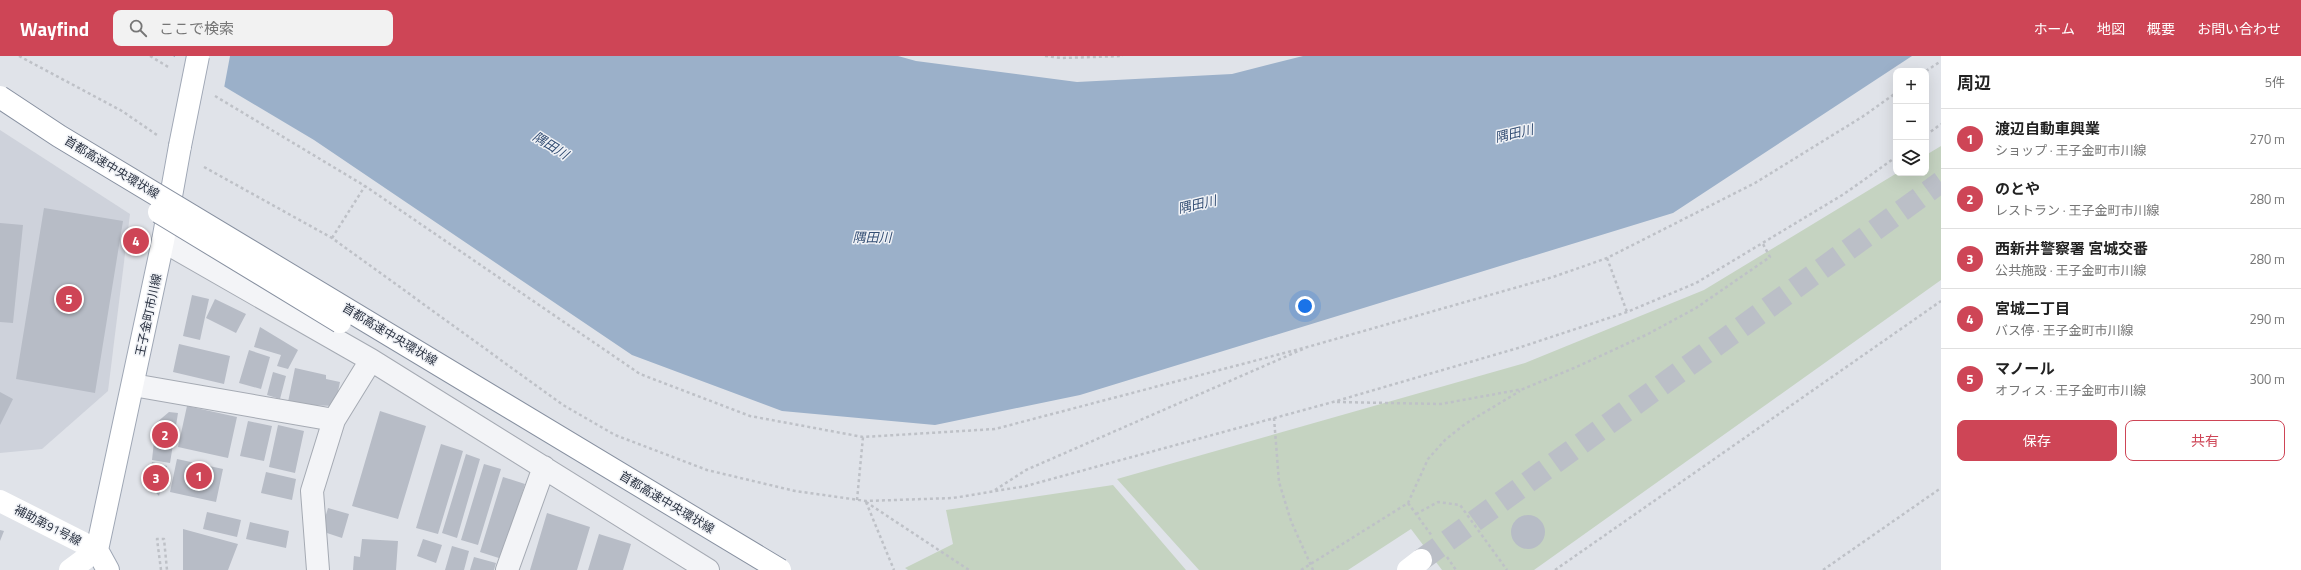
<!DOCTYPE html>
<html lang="ja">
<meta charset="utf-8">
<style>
:root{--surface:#fff;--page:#f2f2f2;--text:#222;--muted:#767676;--line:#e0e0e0;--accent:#ce4556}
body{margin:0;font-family:"Titillium Web","Noto Sans JP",sans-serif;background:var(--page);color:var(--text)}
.controls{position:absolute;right:12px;top:12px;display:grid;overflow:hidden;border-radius:8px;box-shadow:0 4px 16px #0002}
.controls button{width:36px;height:36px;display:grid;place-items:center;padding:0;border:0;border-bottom:1px solid var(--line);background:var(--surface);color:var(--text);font:20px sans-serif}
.you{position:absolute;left:1305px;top:250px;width:14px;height:14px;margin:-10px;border:3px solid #fff;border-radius:50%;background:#1a73e8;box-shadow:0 0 0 6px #1a73e833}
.badge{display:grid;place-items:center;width:26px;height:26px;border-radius:50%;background:var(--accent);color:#fff;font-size:13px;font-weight:700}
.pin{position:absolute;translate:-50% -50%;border:2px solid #fff;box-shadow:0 1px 4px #0006}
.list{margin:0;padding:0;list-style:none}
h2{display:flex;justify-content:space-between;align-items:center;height:52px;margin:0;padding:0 16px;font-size:17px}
h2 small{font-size:13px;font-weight:400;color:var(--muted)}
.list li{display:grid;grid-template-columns:26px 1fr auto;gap:12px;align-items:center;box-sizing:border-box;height:60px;padding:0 16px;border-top:1px solid var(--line)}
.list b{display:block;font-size:15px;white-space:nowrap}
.list p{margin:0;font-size:13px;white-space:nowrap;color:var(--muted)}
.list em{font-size:13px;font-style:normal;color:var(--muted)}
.actions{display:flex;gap:8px;padding:12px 16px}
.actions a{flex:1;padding:9px 0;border:1px solid var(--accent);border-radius:8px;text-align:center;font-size:14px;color:var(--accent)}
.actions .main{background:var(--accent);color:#fff}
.icon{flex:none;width:22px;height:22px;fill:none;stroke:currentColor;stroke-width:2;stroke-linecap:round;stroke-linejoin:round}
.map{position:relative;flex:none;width:1941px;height:514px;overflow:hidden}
header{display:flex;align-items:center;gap:24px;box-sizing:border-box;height:56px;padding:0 20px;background:var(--accent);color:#fff}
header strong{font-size:19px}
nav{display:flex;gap:22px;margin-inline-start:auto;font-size:14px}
.search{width:280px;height:36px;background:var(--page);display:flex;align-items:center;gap:10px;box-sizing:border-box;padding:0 14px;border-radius:8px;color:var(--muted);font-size:15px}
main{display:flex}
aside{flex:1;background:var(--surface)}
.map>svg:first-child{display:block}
.built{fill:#ced2db}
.green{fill:#c5d3c1}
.water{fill:#9bb0c9}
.pier{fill:#e0e3e9}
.building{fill:#b7bcc6}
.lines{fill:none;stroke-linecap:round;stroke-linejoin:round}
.secondary-tunnel{stroke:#bbbfc7;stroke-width:22;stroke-dasharray:22 11;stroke-linecap:butt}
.street-casing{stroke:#a5aab3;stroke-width:24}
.primary-casing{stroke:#9fa7b5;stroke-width:24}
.path{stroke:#bec1c7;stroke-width:2.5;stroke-dasharray:3 3;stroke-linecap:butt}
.street{stroke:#f3f4f7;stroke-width:22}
.secondary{stroke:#fff;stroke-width:22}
.primary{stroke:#fff;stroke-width:22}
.primary-bridge-casing{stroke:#9fa7b5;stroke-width:24;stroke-linecap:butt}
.highway-bridge-casing{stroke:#8790a0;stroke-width:24;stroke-linecap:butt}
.primary-bridge{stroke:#fff;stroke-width:22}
.highway-bridge{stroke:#fff;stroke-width:22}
.labels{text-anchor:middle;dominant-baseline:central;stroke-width:3;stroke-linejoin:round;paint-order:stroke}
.street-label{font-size:12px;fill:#293140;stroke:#f0f2f6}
.water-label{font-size:13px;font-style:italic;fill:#334e74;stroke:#f0f2f6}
</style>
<header>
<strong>Wayfind</strong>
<div class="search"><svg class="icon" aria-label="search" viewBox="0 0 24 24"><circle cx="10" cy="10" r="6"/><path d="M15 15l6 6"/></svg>ここで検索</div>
<nav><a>ホーム</a><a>地図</a><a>概要</a><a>お問い合わせ</a></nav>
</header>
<main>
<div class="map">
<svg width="1941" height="514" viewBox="0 0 1941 514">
<rect width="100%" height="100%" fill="#e0e3e9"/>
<path class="built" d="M0,74l130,84 -22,177 -66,58 -42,4z"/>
<path class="green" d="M1941,90v134l-407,290h-92l-31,-41 -63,41h-149l-82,-91 408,-116 179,-73 193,-117h29v-18z
M1113,429l73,85h-278l-3,-2 48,-24 -7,-34z"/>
<path class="water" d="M173,0h725l18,5 161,21 155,-8 71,-18h609l-239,157 -593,182 -145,30 -153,-14 -150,-56 -318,-215z"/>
<path class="pier" d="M175,0h55l-6,32 -49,-29z"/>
<path class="building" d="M44,152l79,13 -28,172 -79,-14z
M0,167l23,2 -10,98 -13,-1z
M192,239l17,4 -9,41 -17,-4z
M215,243l31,15 -10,19 -30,-15z
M260,271l38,23 -10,19 -11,-3 4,-11 -27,-8z
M179,288l51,12 -6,28 -51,-12z
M249,294l21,7 -9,32 -22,-6z
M295,312l31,7v4l14,3 -5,24 -30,-1 -17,-3z
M273,316l13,4 -6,23 -13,-4z
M0,336l13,7 -13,26z
M187,350l50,11 -9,41 -50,-11z
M380,355l46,15 -28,93 -46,-13z
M169,356l9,1 -8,50 -18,-3 4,-37z
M248,365l24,5 -8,35 -24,-5z
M278,369l26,6 -9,42 -26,-6z
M441,388l22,7 -25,83 -22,-6z
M466,398l14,5 -23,79 -15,-5z
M177,403l46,10 -7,33 -46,-10z
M152,406l15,4 -8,30 -12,-13z
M484,408l17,5 -23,76 -17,-5z
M266,416l30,7 -4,21 -31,-7z
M503,421l22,7 -23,75 -22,-7z
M328,452l21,6 -7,24 -21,-7z
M207,456l34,8 -4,17 -34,-8z
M547,457l43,14 -13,43h-47z
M1511 476a17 17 0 1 1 34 0a17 17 0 1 1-34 0Z
M250,466l39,9 -3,17 -40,-9z
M183,473l55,15 -10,26h-45z
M0,474l4,1 -4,10z
M599,478l32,10 -8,26h-35z
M362,483l36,2 -2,29h-43l1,-14 6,1z
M423,483l19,6 -6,18 -19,-7z
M452,490l17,5 -5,19h-19z
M474,501l22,6 -2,7h-24z"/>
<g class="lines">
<path class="secondary-tunnel" d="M1421,504l520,-378"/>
<g class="street-casing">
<path id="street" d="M163,185l208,119 337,210
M133,329l201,35
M318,514l-6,-79 22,-71 37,-60
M507,514l37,-103"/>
</g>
<g class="primary-casing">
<path id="primary" d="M108,514l-11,-20 66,-309 17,-95"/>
</g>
<path class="path" d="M19,0l103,55 35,24
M150,0l20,12
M1045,0l17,2 61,-2
M1926,15l15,-10
M215,40l150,90 275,188 110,42 113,21 132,-8 316,-83 242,-69 54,-19 148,-75 107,-66 34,-24
M1926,79l15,-11
M204,111l128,71 231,167 52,30 92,35 88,21 71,10 87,-3 73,-12 307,-84 185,-54 109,-36 69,-29 148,-89 52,-37
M332,182l33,-52
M1607,202l20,54
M1337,346l104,2 82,-15 51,-21 74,-34 48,-26 74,-51 -7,-13
M1274,362l5,64 12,39 22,49
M995,434l31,-20 277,-121
M857,444l6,-63
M866,446l103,68
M866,446l28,68
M1408,447l24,33
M1416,458l22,-12 22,3 47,65
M1447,501l9,13
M161,514l-4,-31h7l3,31
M1301,514l107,-67 20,-44 17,-19 20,-16 55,-33
M1555,514l386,-269
M1823,514l118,-82"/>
<use href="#street" class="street"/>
<path class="secondary" d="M0,445l97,49 -27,20
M1408,514l13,-10"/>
<use href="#primary" class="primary"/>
<g class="primary-bridge-casing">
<path id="primary-bridge" d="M180,90l18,-90"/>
</g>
<g class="highway-bridge-casing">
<path id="highway-bridge" d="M0,41l59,39 721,434
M159,156l181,110"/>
</g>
<use href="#primary-bridge" class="primary-bridge"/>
<use href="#highway-bridge" class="highway-bridge"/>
</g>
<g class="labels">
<g class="street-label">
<text transform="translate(112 111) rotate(31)">首都高速中央環状線</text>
<text transform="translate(148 259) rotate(-78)">王子金町市川線</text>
<text transform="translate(390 278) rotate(31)">首都高速中央環状線</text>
<text transform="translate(667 446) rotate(31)">首都高速中央環状線</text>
<text transform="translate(48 469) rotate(27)">補助第91号線</text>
</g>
<g class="water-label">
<text transform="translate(1514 77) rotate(-13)">隅田川</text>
<text transform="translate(551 89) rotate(32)">隅田川</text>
<text transform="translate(1197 148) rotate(-13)">隅田川</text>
<text x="872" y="181">隅田川</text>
</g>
</g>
</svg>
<div class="controls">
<button>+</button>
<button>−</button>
<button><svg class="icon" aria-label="layers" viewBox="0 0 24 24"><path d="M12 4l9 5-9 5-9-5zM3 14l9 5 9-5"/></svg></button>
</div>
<div class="you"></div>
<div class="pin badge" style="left:199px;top:420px">1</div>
<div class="pin badge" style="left:165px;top:379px">2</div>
<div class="pin badge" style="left:156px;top:422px">3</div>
<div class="pin badge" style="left:136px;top:185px">4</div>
<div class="pin badge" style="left:69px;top:243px">5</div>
</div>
<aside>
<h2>周辺<small>5件</small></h2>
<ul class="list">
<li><span class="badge">1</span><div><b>渡辺自動車興業</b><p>ショップ · 王子金町市川線</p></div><em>270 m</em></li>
<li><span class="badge">2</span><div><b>のとや</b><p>レストラン · 王子金町市川線</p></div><em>280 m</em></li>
<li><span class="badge">3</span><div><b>西新井警察署 宮城交番</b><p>公共施設 · 王子金町市川線</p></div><em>280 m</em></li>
<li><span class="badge">4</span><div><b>宮城二丁目</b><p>バス停 · 王子金町市川線</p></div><em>290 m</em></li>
<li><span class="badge">5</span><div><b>マノール</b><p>オフィス · 王子金町市川線</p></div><em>300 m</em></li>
</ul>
<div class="actions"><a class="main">保存</a><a>共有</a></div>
</aside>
</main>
